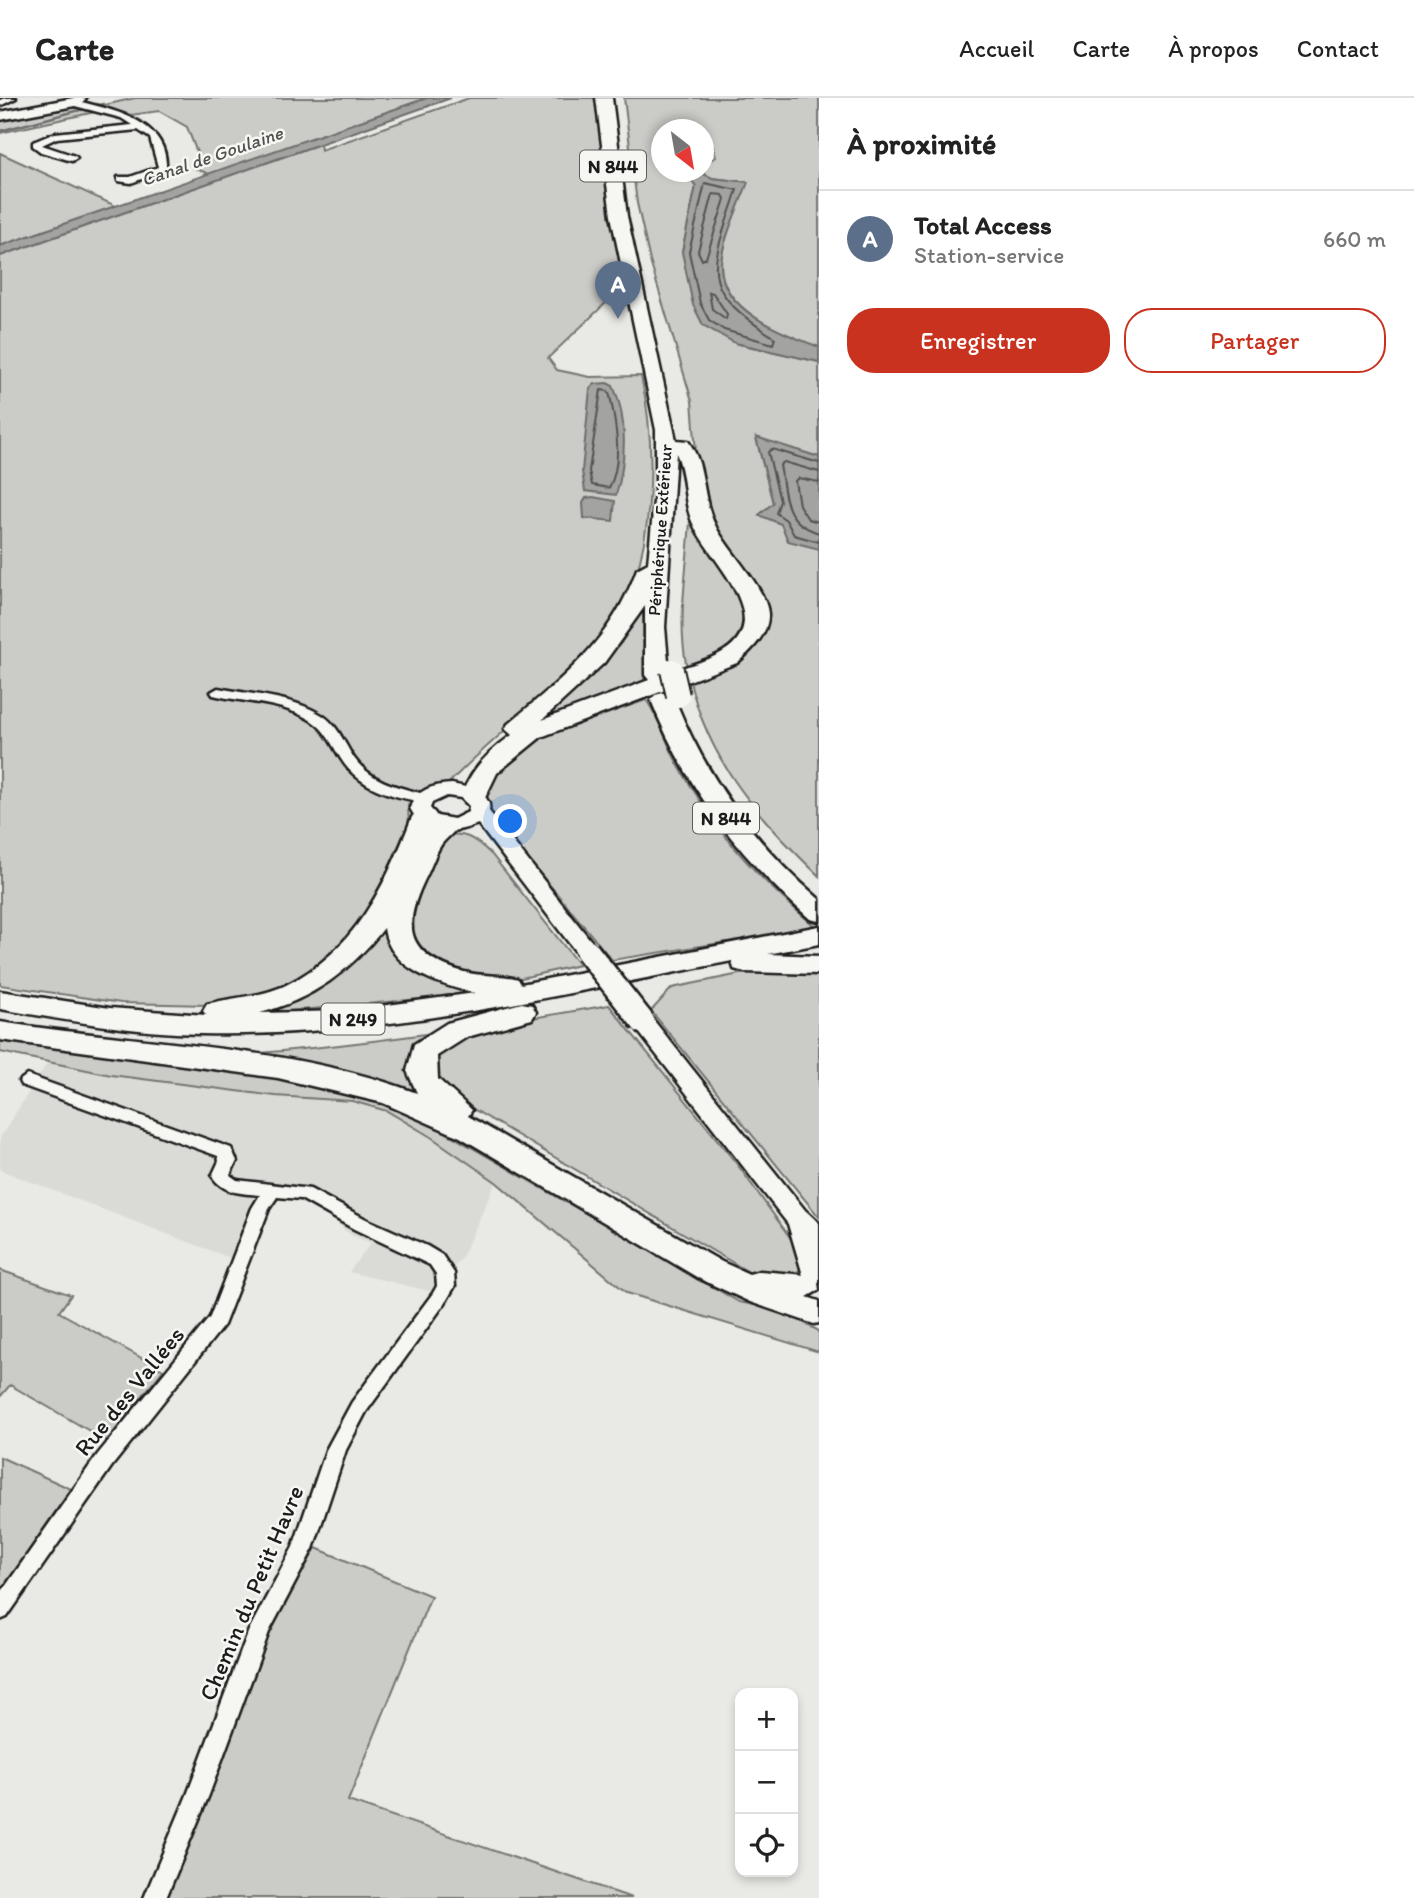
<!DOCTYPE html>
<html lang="fr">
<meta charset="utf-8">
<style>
:root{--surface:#fff;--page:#f6f6f6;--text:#222;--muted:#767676;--line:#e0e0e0;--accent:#c8321e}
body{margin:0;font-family:Itim,sans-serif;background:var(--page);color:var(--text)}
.controls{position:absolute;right:21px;bottom:21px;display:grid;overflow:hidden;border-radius:14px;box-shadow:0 4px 10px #0003}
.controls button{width:63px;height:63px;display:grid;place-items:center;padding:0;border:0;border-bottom:2px solid var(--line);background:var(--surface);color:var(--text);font:35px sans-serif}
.compass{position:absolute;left:651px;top:21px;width:63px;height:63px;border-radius:50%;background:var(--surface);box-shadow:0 4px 10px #0003;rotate:149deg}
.you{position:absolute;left:511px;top:724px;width:24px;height:24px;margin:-18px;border:5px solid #fff;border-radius:50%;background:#1a73e8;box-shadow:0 0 0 10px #1a73e833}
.badge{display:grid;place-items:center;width:46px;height:46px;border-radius:50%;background:var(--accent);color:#fff;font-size:23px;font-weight:700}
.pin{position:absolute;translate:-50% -58px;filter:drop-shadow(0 2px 4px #0008)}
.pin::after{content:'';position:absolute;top:37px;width:24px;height:21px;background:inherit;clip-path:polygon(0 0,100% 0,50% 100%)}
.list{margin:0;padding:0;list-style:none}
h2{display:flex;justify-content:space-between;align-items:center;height:91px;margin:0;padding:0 28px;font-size:30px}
h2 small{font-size:23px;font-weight:400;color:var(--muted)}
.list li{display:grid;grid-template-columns:46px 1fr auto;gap:21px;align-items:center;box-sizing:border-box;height:98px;padding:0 28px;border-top:2px solid var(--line)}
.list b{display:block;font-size:26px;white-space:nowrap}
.list p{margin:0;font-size:23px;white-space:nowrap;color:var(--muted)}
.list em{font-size:23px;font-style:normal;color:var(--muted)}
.actions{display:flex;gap:14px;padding:21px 28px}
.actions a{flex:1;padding:16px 0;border:2px solid var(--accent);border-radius:28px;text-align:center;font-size:24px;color:var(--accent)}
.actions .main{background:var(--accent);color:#fff}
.icon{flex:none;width:38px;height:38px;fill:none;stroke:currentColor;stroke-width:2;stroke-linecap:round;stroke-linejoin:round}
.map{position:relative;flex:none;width:819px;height:1800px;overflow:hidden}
header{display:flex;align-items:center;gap:42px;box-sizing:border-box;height:98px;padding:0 35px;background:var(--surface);border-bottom:2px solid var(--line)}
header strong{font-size:33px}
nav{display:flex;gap:38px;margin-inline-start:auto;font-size:24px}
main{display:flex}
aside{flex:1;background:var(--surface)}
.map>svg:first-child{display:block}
.built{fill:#dadad6}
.green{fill:#cbcbc7;stroke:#747472;stroke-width:2}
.water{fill:#a3a3a1;stroke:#6d6d6c;stroke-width:2}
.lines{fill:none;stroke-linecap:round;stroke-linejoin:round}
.shore{stroke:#525251;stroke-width:2}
.stream{stroke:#6d6d6c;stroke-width:2.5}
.street-casing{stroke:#1c1c1c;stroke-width:5}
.secondary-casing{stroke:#1c1c1c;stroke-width:5}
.highway-casing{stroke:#1c1c1c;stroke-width:5}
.street{fill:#f6f6f2;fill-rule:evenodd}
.secondary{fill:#f6f6f2;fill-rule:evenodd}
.highway{fill:#f6f6f2;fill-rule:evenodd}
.secondary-bridge-casing{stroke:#1c1c1c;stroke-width:28;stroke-linecap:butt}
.highway-bridge-casing{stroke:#1c1c1c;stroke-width:26;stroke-linecap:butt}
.secondary-bridge{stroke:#f6f6f2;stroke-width:23}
.highway-bridge{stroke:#f6f6f2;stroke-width:22}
.labels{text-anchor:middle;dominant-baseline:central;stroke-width:5;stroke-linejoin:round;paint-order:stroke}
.far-street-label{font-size:18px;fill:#1c1c1c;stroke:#f6f6f2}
.far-water-label{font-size:19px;font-style:italic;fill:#525251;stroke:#f6f6f2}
.shield{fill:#f6f6f2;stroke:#5d5d5c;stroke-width:2}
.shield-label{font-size:19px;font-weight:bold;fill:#1c1c1c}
.near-street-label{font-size:24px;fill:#1c1c1c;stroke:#f6f6f2}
</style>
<header>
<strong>Carte</strong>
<nav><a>Accueil</a><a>Carte</a><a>À propos</a><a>Contact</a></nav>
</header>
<main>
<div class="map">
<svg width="819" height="1800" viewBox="0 0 819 1800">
<rect width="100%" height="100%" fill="#e9e9e5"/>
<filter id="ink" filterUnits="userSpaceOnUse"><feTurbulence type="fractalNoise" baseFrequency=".0143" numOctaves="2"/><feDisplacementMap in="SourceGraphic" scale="14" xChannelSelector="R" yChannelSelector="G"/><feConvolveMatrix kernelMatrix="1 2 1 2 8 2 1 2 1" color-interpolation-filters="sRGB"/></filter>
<g filter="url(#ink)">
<path class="built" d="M49,962l62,15 164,21 77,5 35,10 44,26 65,45 -34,75 -28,35 -85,-20 22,-29 -20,-8 -35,-30 -28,-10 -34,8 -24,55 -230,-88v-32z"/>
<path class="green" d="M135,0h292l-218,76 -15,-6 7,-5 -14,-36 -28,-16 -28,4 -31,-9z
M469,0h127l29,193 -13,6 -64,61 9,12 33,7 51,-1c17,75 13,189 -29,254 -9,13 -23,24 -34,34 -42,42 -89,77 -130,120l-25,8 -15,13 1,24 -35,72 64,-63c24,-9 37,0 54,17l87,110 -62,14 -28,2 -15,13 -206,19 -24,1 -35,-9 -88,-2 -121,-18v-729l320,-112 1,6z
M624,0h195v249c-35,-13 -98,-36 -98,-82 0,-23 19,-61 26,-83l-35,-4 -12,-6h4v-9l12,-6 -3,-10 -9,1v-18h-42l-1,21h-6l1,6 5,4 1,11h23l11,14 -14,66 53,91 84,19v95l-63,-19 17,65 -13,12 21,9 38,25v327c-65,-63 -116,-120 -133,-213 -9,-45 2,-98 4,-144l16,-1 -9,-52 -5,-65 -42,-140 -13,-58z
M76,7l19,7 -95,21v-15z
M0,55l116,53 -116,40z
M643,509l1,79 -105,36 82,-79z
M646,602c15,20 21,47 34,68 41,70 75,108 137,160l-205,32 -118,-142 -10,-21 2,-14 42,-42 54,-25 13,2z
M764,871l55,6v242l-168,-206 21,-23z
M609,907l128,159 62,86 5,17 -12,8 -40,-1 -284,-168 -40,-5 -179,-47c121,-10 241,-28 360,-49z
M0,942l301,42 73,17 71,33 294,170 42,8 38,21v21l-192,-59 -131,-111 -65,-45 -44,-26 -35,-10 -77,-5 -164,-21 -111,-23z
M0,1172l71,25 -12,17 104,58 -56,71 -97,-56 -10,12z
M0,1359l71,32 -71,103z
M316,1450l115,48 -83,205 284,97h-466l102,-267z"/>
<path class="water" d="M427,0h24l-451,158v-10z
M685,74h15l12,6 36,4c-8,22 -27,60 -27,83 -1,46 63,69 98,82v15l-84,-19 -32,-18 -10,-20 -11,-53 14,-66z
M607,285l6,3c15,31 13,77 3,109l-31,-4 -3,-20 8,-82 5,-5z
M756,339l63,20v92l-31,-8 -7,-17 -22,-9 14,-12z
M593,399l22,4 -2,20 -29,-3 -1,-15 3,-5z"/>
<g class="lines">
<path class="shore" d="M705,85l32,7c-26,79 -42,97 38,148l-2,6 -49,-14 -15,-10 -9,-17 -11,-51z
M713,96l10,1 2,4 -19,59 -4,2 -4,-9z
M709,194l4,1 14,21 -1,5 -14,-10z
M601,292l7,1 2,5c6,28 13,66 -1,92l-17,-3 -3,-14z
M819,365l-47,-14 -4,3 12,49 -4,12 10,7 8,15 25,7
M819,374l-35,-10 -4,3c6,33 3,57 39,68
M819,384l-21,-4 -3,3 4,24 9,14 11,3"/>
<path class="stream" d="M0,33l103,-27"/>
<g class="street-casing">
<path id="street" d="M5,0h11l-16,8v-6z
M74,2c38,10 96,20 92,70l-35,13 -13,-2v-4h12l28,-10 -8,-29 -12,-8 -81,8 -15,7 33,11 2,2 -5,3 -31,-9 -8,-6v-4l22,-9 77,-8 -11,-7 -50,-13 -1,-2z
M218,590c34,7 74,8 104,27 16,10 22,28 32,43 18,25 47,30 75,37l2,3 -7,4c-32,-5 -65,-14 -83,-43 -9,-14 -15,-29 -29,-38 -29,-19 -66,-18 -99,-26l-2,-3z
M27,977l204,73 6,13 -7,14 7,5 73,9 56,30 61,27 15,9 12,18 1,13 -10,17 -79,109 -20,38 -33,99 -44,83 -60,163 -43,103h-22l43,-103 62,-165 44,-83 33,-97 26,-48 81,-109 4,-7 -1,-12 -6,-9 -76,-36 -53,-30 -24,-2 -8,12 -45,116 -112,141 -105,151 -7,3v-26l98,-140 112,-137 42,-109 8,-13c-19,-2 -36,-1 -48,-19l7,-15 -1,-5 -197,-71 -2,-4z"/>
</g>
<g class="secondary-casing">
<path id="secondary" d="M73,0h13l-6,7 -80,15v-8z
M452,686c14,3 41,8 37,27l106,135 3,5 -3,5h-16l-101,-132c-26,11 -55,11 -68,-16 7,-19 23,-23 42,-24zM447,698l14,2 8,8 -1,6 -14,7 -17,-3 -7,-8 2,-5z
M643,916l8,3 154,193 14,13v60l-14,-1 -17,-58 -153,-197 -4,-5 4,-5z"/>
</g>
<g class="highway-casing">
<path id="highway" d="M596,0h16l15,118 49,224 12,1c19,25 13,58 28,86 12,24 51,62 52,87 1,20 -17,37 -31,49l-196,74 -44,36 -14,29h-18l-4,-5c9,-27 28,-46 51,-62l-7,-6 3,-5c56,-47 104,-84 129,-155l11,-6 8,-82v-51l-45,-214zM676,355c11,23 6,49 18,73 18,37 86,96 25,128 -15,8 -34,12 -50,19l-4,-46zM645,508v69l4,5 -107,40 62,-57z
M663,595l8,2 4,5c32,79 79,143 144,199v22l-9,-2c-71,-62 -124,-131 -159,-219l4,-5z
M425,711l9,3 3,8h18l4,5c-5,8 -13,13 -18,20 -6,9 -9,20 -14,30 -25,50 -24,79 37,97 18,5 36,2 54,7l3,5 298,-58v18l-51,10 51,2v18l-75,-2 -10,-3 -2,-8c-176,34 -352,77 -531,73 -68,-1 -135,-14 -201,-25v-18l110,17 96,7 -3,-4 4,-7c26,-7 54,-7 79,-19 68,-33 100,-100 126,-168l4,-5zM384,830c5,42 57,57 91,65l-131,18 -84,2c53,-14 90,-42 124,-85z
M522,905l10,2 4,7 -4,7 -65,18 -30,19 1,23 34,31 -4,6 254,146 27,12 11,-3 57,5 2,14 -12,7 12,4v22l-5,1 -64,-22 -50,-23 -240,-142 -77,-34 -105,-25 -278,-38v-18c137,22 287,22 417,71l-10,-22 7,-27 33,-21z"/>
</g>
<use href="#street" class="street"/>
<use href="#secondary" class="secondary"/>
<use href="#highway" class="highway"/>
<g class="secondary-bridge-casing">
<path id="secondary-bridge" d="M587,853l56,71"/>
</g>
<g class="highway-bridge-casing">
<path id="highway-bridge" d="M672,572l6,26"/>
</g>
<use href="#secondary-bridge" class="secondary-bridge"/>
<use href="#highway-bridge" class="highway-bridge"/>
</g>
</g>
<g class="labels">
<g class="far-street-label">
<text transform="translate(660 432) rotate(-86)">Périphérique Extérieur</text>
</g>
<g class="far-water-label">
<text transform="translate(212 58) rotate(-19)">Canal de Goulaine</text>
</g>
<g class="shield">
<rect x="580" y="52.5" width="66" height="31" rx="5"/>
<rect x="693" y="704.5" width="66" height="31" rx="5"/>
<rect x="321.5" y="905.5" width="63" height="31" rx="5"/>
</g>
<g class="shield-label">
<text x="613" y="68">N 844</text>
<text x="726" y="720">N 844</text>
<text x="353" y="921">N 249</text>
</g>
<g class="near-street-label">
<text transform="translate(129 1293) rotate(-51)">Rue des Vallées</text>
<text transform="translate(251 1495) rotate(-67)">Chemin du Petit Havre</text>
</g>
</g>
</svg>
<div class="controls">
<button>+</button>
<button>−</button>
<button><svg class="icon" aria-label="locate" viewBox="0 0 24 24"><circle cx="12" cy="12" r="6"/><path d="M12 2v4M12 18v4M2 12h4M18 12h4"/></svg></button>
</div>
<svg class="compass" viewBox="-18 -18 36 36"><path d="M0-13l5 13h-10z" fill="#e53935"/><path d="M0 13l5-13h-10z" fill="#767676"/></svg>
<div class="you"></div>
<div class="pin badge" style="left:618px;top:221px;background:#5c6f8a">A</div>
</div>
<aside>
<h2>À proximité<small></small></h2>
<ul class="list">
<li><span class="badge" style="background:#5c6f8a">A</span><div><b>Total Access</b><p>Station-service</p></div><em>660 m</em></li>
</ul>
<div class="actions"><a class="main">Enregistrer</a><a>Partager</a></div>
</aside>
</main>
